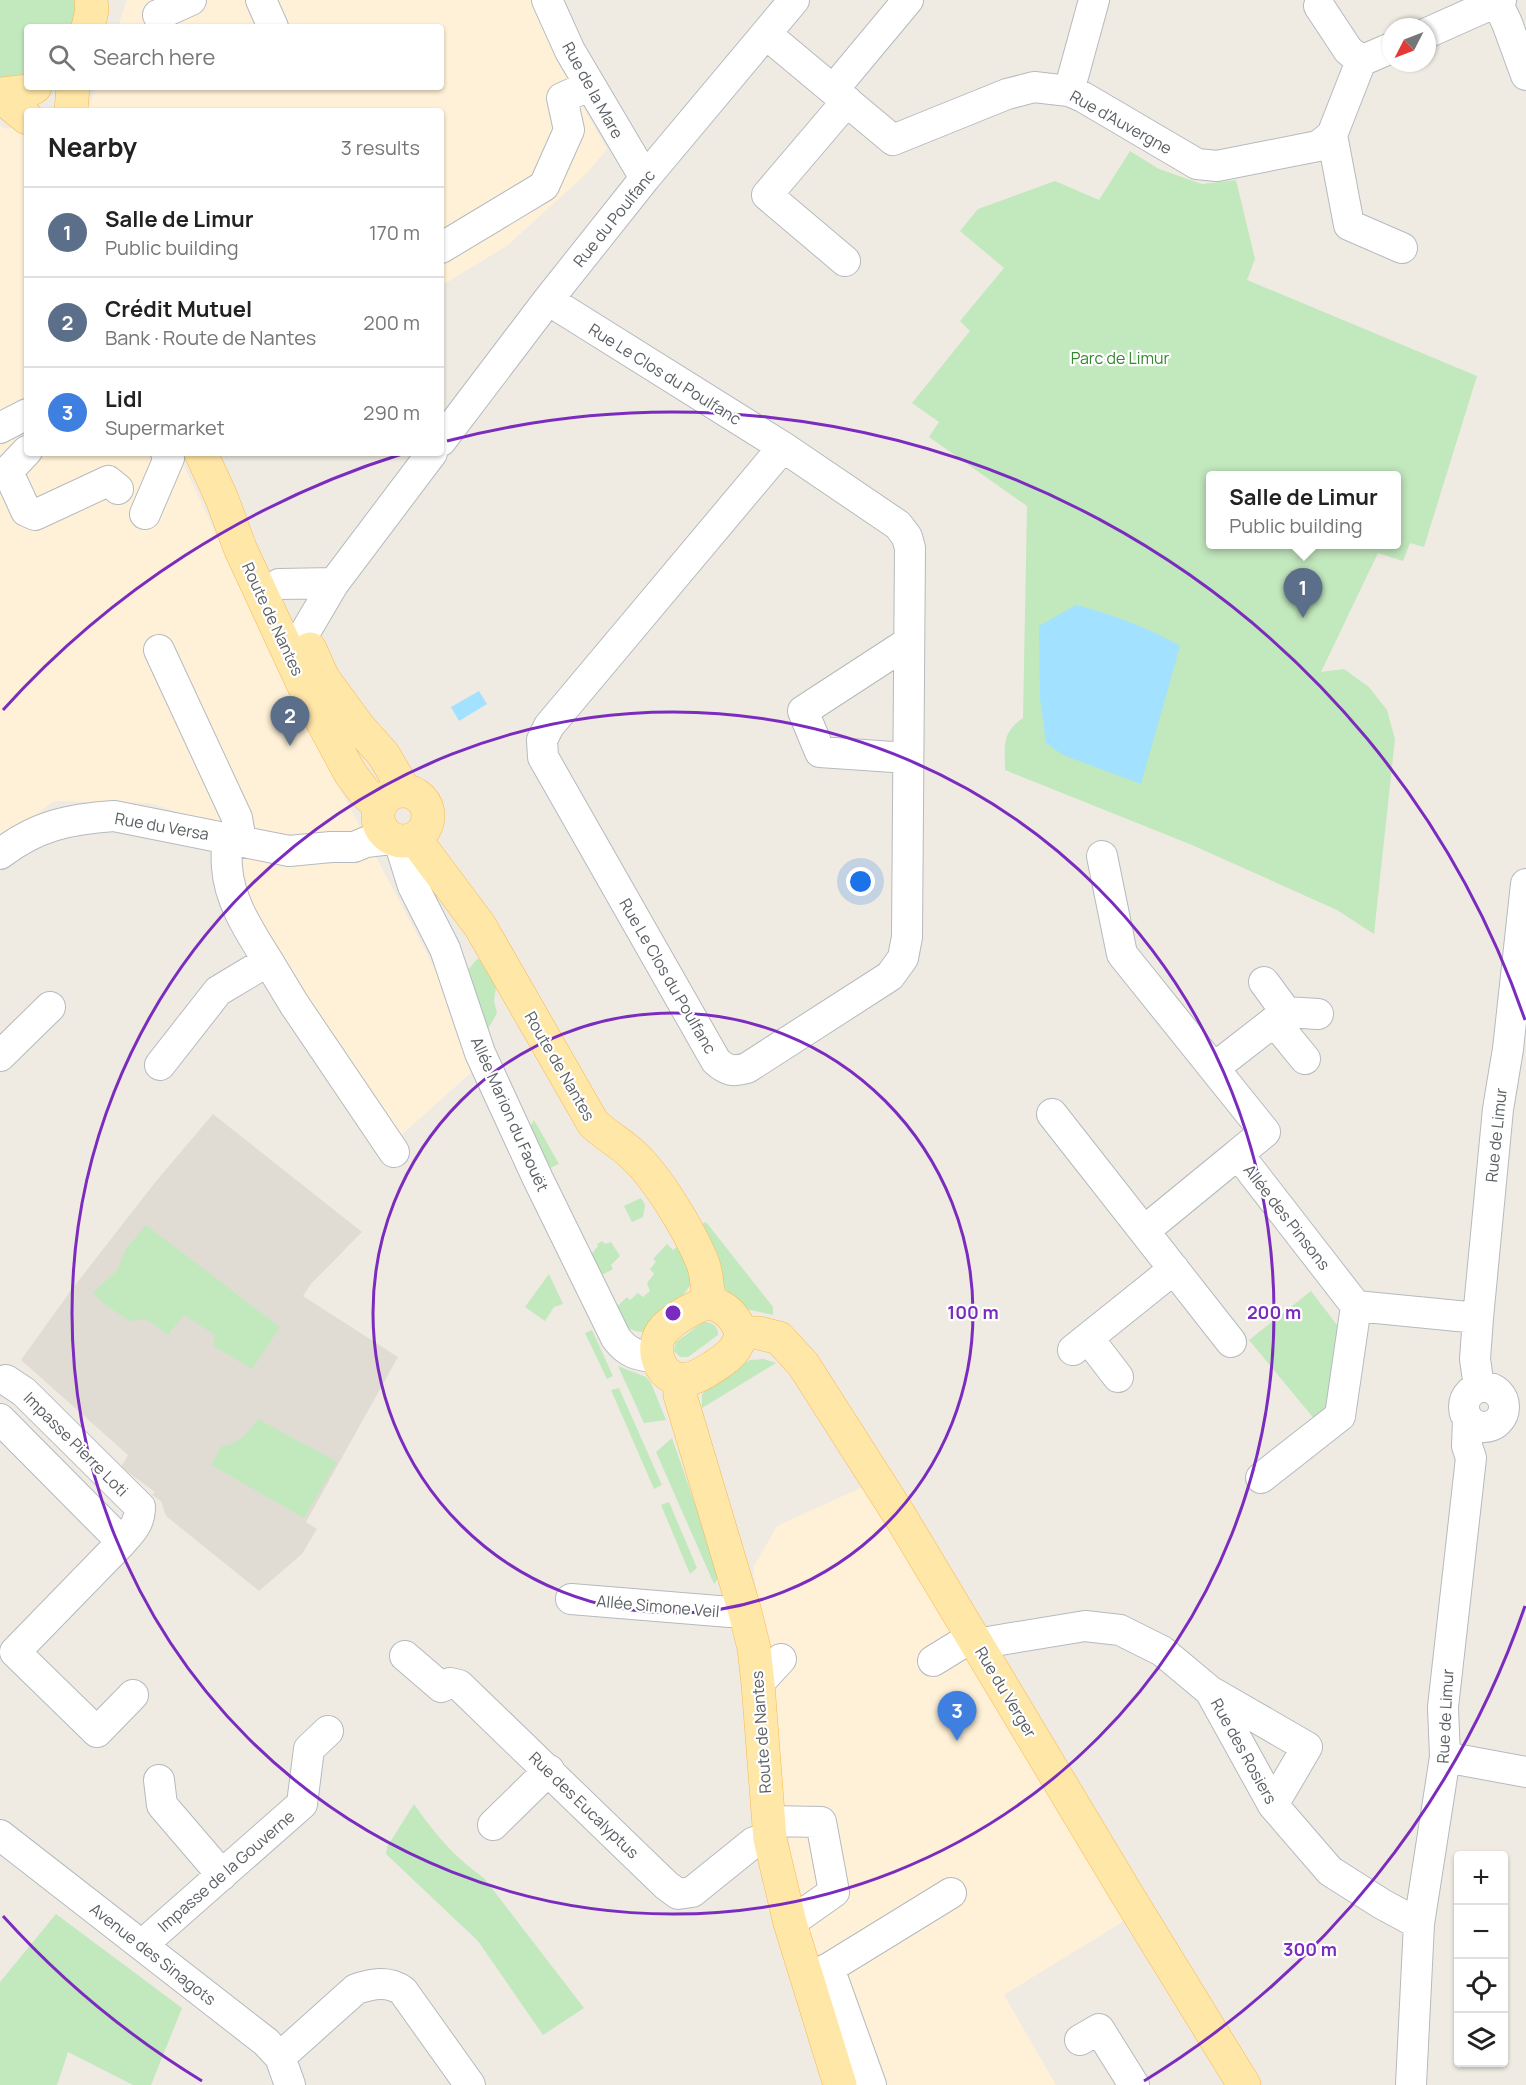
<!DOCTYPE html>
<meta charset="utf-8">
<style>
:root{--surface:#fff;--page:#f6f6f6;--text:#222;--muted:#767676;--line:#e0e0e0;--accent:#f4242b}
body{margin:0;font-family:Manrope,sans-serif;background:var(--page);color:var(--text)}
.controls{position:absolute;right:18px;bottom:18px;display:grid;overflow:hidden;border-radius:6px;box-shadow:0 2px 4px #0004}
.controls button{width:54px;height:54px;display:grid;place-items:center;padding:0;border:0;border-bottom:2px solid var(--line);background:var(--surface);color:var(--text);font:30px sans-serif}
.compass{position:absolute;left:1382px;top:18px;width:54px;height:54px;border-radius:50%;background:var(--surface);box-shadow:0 2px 4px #0004;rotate:228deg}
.you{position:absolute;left:861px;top:882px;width:21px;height:21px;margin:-15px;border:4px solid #fff;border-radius:50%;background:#1a73e8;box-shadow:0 0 0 9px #1a73e833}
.badge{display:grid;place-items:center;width:39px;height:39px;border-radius:50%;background:var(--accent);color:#fff;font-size:20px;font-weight:700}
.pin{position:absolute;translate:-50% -50px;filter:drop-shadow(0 2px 3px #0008)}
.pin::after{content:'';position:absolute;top:32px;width:21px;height:18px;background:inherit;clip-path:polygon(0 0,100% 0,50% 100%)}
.popup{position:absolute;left:1206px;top:471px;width:195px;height:78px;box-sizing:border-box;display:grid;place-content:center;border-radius:6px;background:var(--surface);filter:drop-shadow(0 2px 4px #0005);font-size:20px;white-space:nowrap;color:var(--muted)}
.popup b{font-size:22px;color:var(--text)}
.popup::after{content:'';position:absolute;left:50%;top:100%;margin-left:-12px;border:12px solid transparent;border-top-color:var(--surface)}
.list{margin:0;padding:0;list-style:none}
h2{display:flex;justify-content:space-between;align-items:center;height:78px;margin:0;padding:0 24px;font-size:26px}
h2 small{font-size:20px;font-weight:400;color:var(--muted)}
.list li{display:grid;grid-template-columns:39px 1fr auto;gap:18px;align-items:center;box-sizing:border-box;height:90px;padding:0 24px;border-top:2px solid var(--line)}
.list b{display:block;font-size:22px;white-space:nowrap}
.list p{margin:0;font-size:20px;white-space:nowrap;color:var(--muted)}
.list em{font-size:20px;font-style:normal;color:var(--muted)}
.icon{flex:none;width:33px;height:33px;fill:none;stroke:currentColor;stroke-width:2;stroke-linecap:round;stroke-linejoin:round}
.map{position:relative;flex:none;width:1526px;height:2085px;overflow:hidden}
.search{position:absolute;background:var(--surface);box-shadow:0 2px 4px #0004;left:24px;top:24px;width:420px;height:66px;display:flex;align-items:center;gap:15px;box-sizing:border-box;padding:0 21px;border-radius:6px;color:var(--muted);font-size:22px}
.panel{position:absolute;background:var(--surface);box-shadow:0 2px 4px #0004;left:24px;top:108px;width:420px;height:348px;border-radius:6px}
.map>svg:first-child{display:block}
.commercial{fill:#fff1d7}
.education{fill:#e1dcd3}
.green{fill:#c2e8bd;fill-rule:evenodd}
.water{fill:#a2e1ff}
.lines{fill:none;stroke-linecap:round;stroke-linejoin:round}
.minor-casing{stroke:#b5babe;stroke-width:32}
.major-casing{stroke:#fab750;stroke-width:34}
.minor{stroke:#fff;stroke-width:30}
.major{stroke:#ffe7a7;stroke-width:33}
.ring{fill:none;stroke:#7b2cbf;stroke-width:3}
.labels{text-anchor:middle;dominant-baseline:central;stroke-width:4.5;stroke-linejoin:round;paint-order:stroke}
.street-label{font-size:16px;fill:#5b6064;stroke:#fff}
.park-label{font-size:16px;fill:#35872f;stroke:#fff}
.centre{fill:#7b2cbf;stroke:#fff;stroke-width:3}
.ring-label{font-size:18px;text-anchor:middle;font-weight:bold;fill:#7b2cbf;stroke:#fff;stroke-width:4.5;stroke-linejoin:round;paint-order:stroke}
</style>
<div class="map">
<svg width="1526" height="2085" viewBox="0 0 1526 2085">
<rect width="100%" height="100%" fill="#efebe3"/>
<path class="commercial" d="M127,0h406l21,55 53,94 -20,24 -79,72 -67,41v-175h-373l20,-2 8,-22h345v-60h-323z
M27,123v330h151l119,255 187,353 -85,76 -159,-241 -13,-68 -78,-25 -95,-2 -54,41v-716l7,3z
M867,1485l257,436 -120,74 52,90h-198l-45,-134 -21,-86 -39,-297 24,-42z"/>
<path class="education" d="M213,1114l149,118 -51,52 -8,12 95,61 -92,165 11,7 -15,25 -43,37 -93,-75 -5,-15 -9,-6 3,-3 -34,-25 7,-12 -107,-95 51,-71 85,-109z"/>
<path class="green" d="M0,0h77l-3,27h-47v51l-27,4z
M1130,151l29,18 43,15 34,-4 19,79 -8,21 230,96 -53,171 -14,-4 -7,18 -25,-8 -57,119 23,-3 25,18 18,23 8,29 -21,195 -37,-24 -145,-65 -187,-75c0,-24 -4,-37 18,-52l4,-212 -98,-69 10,-15 -27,-19 58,-72 -10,-10 44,-53 -44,-37 18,-22 77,-28 44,19zM1210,476h186v68h-186z
M477,959l11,3 9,18 -3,21 3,12 -10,18 -20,-60z
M534,1120l25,44 -11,5 -19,-41z
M641,1198l4,7 -2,12 -11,5 -8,-16z
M706,1222l67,85v8c-10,-3 -24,-4 -33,-9 -17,-9 -34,-61 -42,-80z
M146,1225l134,102 -28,42 -39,-23 2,-11 -31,-20 -16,20 -22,-16 -16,2 -26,-17 -11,-11 24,-23 9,-21z
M602,1241l3,3 6,-2 9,14 -9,9 2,4 -11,6 2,5 -18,-19 12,-15 -1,-2z
M682,1243l10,40 -14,19 -33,30c-17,0 -23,-8 -34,-20l16,-15 3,3 8,-7 5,4 7,-6 -3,-8 7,-9 -4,-5 6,-7 -3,-3 14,-15 6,6z
M549,1274l14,30 -9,3 -9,14 -20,-14z
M1311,1291l29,38 -6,79 -18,13 -67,-81z
M703,1322c10,0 15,4 15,13l-30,22h-8l-6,-6 2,-9z
M592,1330l21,46 -6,3 -22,-46z
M764,1359l12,4 -74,45v-13l3,-6 45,-29z
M618,1366l28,11 5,6 15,37 -22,3z
M619,1388l43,97 -8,4 -43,-99z
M258,1419l79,43 -33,56 -93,-53 10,-18c18,-4 26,-13 37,-28z
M672,1438l48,138 -6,8 -58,-132z
M669,1502l28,66 -7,6 -29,-69z
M414,1804c20,29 41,54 70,74l100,130 -41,27 -65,-94 -92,-87 1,-7z
M56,1914l126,94 -31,77h-18l-65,-33 -11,33h-57v-103z"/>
<path class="water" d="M1076,605c37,10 71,22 104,41l-39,138 -78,-29 -17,-12 -6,-45 -1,-72z
M479,691l8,13 -28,17 -8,-14z"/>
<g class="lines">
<g class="minor-casing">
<path id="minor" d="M261,0l12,27
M547,0l23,51 75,127
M1497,2l10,21 19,52
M1319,6l29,44 13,11
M158,15l33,-15
M1427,33l74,-33
M766,34l127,106 114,-46 27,-7 35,4 14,6 114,67 20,2 101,-20 14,-11 29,-74 30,-13
M833,90l75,-90
M1069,91l25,-91
M1332,135l17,90 53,23
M441,248l103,-62 25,-56 -7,-32 27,-12
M845,261l-78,-66 80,-94
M548,300l235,147 -234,279 -7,14 1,17 173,304c11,10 18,11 31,7l143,-92 13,-18 4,-21 3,-389 -3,-11 -9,-12 -115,-78
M0,428l27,-14
M441,441l107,-141 97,-122 149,-178
M27,451l-17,18 -1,5 17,37 9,4 73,-34 10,8
M145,514l24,-56 -3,-5
M279,584l55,-1
M304,634l30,-51 98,-130
M159,650l78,168 4,23
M908,758l-88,-6 -17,-41 106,-69
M399,841l14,45 32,63 35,104 58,126 78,159c12,16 21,17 41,20
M0,854c36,-28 69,-35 114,-38l175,35 42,-4h23l12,-5 25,-3
M1102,856l20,98 143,178 -27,22 118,152 122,12
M268,961l26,43 100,148
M1264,982l22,30
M1274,1021l31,38
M0,1056l50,-49
M160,1065l58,-74 50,-30c-18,-29 -39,-60 -41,-94 -1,-10 0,-19 0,-28
M1214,1068l72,-56 32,2
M1052,1114l179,228
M1144,1231l94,-77
M1088,1338l30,39
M1073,1350l101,-81
M6,1380l18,12 116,115c0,16 -8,24 -18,35
M1479,1387l-4,-28 3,-41 20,-209 10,-60 18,-165
M1464 1407a20 20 0 1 1 40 0a20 20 0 1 1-40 0Z
M0,1419l122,123 -107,110 82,80 36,-37
M1261,1478l79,-62 16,-110
M571,1599l159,13h15
M976,1644l109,-18 35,4 42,21 48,40 63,114 57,66 52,33 37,20
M405,1656l36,31 9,-4 9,2 207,200 12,9 14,-2 62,-50 16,-3
M933,1661l39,-24
M758,1684l23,-25
M1210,1691l97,56 -34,58
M1445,1757l81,15
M159,1780l3,25 60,70
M768,1821l53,1 13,70 -44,31
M493,1825l56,-55
M0,1835l266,207 14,15 10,28
M142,1945l160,-141 7,-55 19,-18
M829,1968l42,117
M808,1978l21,-10 122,-75
M1080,2040l19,-11 35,56
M280,2057l76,-68c16,-5 32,-9 47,2l67,94
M1411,2085l8,-161 26,-167 -2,-50 28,-249 -4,-12 1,-27"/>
</g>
<g class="major-casing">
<path id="major" d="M88,27l4,-17 -1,-10
M0,94l28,-3 7,-4
M0,96l27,22
M71,111l2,-24
M201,453l21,46 18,49 69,149 41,76 15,20 15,13
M310,649l13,29 35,48 25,28 22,37
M378 816a25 25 0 1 1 50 0a25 25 0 1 1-50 0Z
M415,839l65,87 113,197c13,13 28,20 40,32 25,23 56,75 69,106 5,13 6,28 6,41
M708,1302c19,5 26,14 34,31 -6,18 -11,22 -26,32 -11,7 -24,17 -38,14 -21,-5 -28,-34 -14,-50 11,-11 29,-21 44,-27z
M742,1333h17l20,5 24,26 97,152 228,380 116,189
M679,1379l1,16 65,217 9,36 4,36 12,155 20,84 50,162"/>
</g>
<use href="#minor" class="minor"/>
<use href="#major" class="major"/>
</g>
<g class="ring">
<circle cx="673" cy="1313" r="300"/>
<circle cx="673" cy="1313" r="601"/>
<path d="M1525 1606A901 901 0 0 1 1144 2081M202 2081A901 901 0 0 1 3 1916M3 710A901 901 0 0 1 402 454M447 441A901 901 0 0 1 1525 1020"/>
</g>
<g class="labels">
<g class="street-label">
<text transform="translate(593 90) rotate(61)">Rue de la Mare</text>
<text transform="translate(1121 122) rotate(29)">Rue d'Auvergne</text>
<text transform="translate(614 218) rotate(-51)">Rue du Poulfanc</text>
<text transform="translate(665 374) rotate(32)">Rue Le Clos du Poulfanc</text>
<text transform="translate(273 619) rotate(65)">Route de Nantes</text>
<text transform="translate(162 826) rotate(10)">Rue du Versa</text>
<text transform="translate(668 976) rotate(60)">Rue Le Clos du Poulfanc</text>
<text transform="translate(560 1066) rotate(60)">Route de Nantes</text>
<text transform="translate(510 1114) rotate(66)">Allée Marion du Faouët</text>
<text transform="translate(1496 1135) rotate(-84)">Rue de Limur</text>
<text transform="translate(1287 1217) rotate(52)">Allée des Pinsons</text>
<text transform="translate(76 1444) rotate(45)">Impasse Pierre Loti</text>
<text transform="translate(658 1606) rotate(5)">Allée Simone Veil</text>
<text transform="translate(1006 1692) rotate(59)">Rue du Verger</text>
<text transform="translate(1445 1716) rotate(-87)">Rue de Limur</text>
<text transform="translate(761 1732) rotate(-94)">Route de Nantes</text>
<text transform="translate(1244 1751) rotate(61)">Rue des Rosiers</text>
<text transform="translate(584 1805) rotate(44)">Rue des Eucalyptus</text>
<text transform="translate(226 1871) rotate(-41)">Impasse de la Gouverne</text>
<text transform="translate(153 1954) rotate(38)">Avenue des Sinagots</text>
</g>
<g class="park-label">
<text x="1120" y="358">Parc de Limur</text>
</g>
</g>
<circle cx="673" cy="1313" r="9" class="centre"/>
<g class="ring-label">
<text x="973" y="1319">100 m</text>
<text x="1274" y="1319">200 m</text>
<text x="1310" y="1956">300 m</text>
</g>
</svg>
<div class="controls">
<button>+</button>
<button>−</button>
<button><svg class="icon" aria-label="locate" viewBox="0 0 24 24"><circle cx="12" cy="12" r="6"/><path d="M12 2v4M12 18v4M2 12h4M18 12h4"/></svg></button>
<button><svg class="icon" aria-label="layers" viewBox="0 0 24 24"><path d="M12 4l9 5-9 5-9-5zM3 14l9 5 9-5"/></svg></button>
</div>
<svg class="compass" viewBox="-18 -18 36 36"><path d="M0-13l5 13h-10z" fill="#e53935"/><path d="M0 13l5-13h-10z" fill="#767676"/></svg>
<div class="you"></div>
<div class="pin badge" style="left:1303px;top:618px;background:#5c6f8a">1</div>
<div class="popup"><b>Salle de Limur</b>Public building</div>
<div class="pin badge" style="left:290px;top:746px;background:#5c6f8a">2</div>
<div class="pin badge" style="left:957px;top:1741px;background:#3f7fe0">3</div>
<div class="search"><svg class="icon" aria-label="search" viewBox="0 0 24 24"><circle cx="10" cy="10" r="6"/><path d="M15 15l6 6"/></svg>Search here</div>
<section class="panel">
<h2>Nearby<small>3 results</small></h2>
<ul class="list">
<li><span class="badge" style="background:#5c6f8a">1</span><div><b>Salle de Limur</b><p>Public building</p></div><em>170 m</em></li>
<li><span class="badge" style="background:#5c6f8a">2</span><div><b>Crédit Mutuel</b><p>Bank · Route de Nantes</p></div><em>200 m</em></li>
<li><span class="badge" style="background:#3f7fe0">3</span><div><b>Lidl</b><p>Supermarket</p></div><em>290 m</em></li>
</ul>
</section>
</div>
